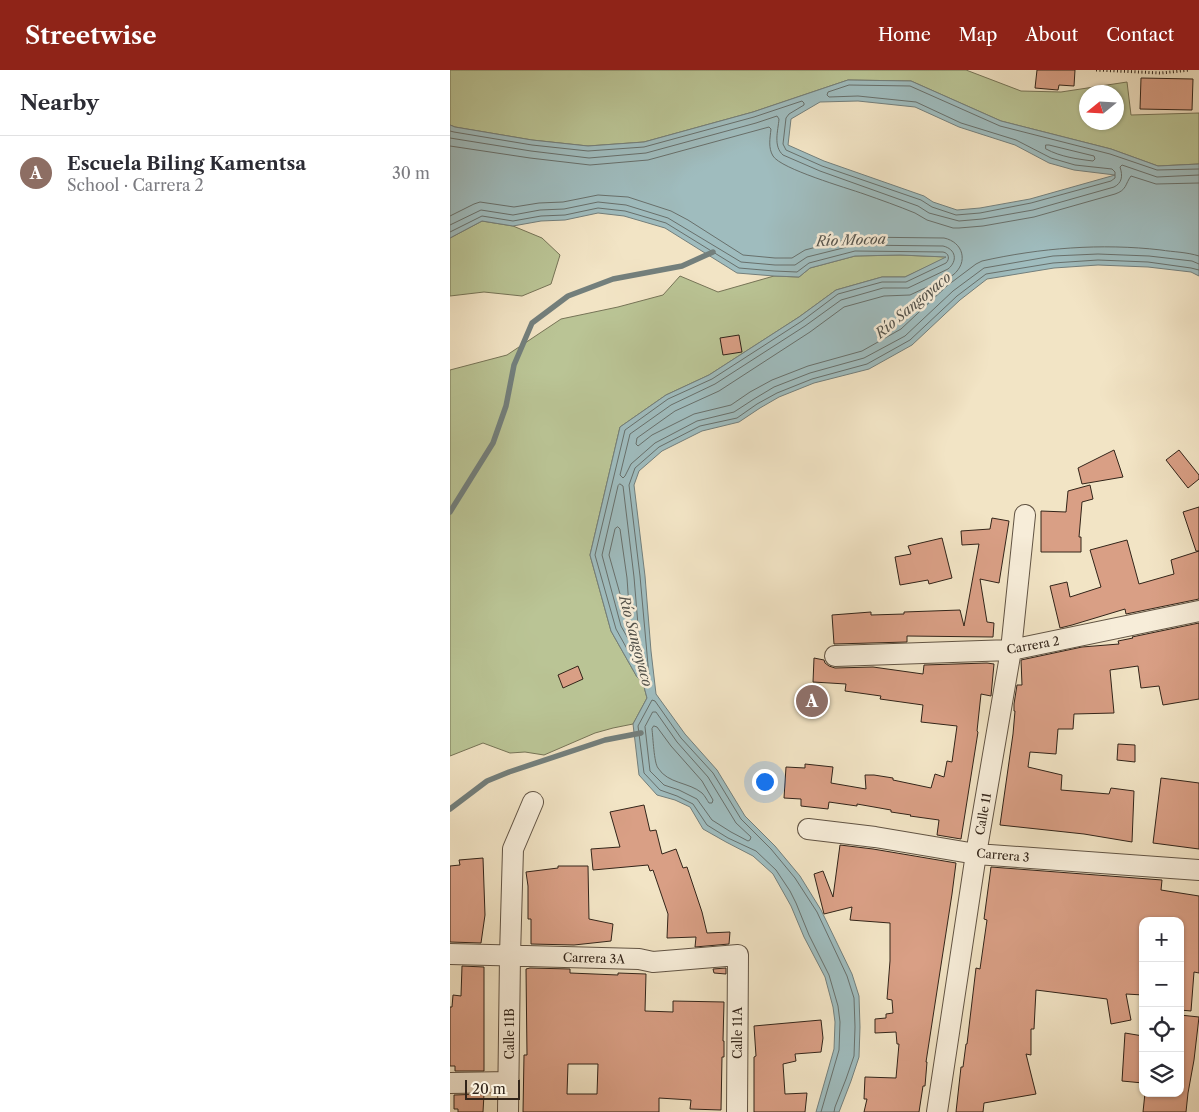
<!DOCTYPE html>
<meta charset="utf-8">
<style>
:root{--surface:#fff;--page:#f2f2f3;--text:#2b2b33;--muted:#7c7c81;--line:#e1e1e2;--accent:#8f2418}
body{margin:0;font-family:"Libre Caslon Text",serif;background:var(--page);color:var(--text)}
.controls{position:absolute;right:15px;bottom:15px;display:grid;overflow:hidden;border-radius:10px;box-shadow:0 1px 4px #0004}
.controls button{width:45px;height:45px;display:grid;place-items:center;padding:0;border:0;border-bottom:1px solid var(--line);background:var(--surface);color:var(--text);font:25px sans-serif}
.compass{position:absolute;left:629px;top:15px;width:45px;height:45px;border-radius:50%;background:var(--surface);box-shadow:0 1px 4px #0004;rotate:252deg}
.scale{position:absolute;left:15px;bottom:12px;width:55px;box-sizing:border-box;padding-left:5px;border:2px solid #322419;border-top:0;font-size:14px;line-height:18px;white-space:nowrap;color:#322419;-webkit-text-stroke:4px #f7edd9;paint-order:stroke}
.you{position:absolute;left:314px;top:711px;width:18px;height:18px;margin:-12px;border:4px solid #fff;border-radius:50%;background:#1a73e8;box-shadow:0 0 0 8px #1a73e833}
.badge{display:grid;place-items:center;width:32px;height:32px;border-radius:50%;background:var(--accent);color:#fff;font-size:16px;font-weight:700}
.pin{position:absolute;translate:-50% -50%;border:2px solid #fff;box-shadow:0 1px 5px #0006}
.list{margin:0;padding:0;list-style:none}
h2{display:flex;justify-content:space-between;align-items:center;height:65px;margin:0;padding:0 20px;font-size:21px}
h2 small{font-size:16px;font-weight:400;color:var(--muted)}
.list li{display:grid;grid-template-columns:32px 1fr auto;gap:15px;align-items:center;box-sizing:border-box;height:75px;padding:0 20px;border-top:1px solid var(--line)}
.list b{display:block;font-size:19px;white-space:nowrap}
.list p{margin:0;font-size:16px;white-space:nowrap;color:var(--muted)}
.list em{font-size:16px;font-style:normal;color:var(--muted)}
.icon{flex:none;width:28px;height:28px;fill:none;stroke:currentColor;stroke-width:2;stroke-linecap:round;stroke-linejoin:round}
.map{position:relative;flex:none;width:749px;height:1042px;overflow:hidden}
header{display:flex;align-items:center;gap:30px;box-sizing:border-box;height:70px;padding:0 25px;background:var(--accent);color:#fff}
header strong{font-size:24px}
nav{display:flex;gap:28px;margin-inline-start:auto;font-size:18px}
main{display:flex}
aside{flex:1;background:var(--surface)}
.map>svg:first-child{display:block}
.green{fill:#bac495;stroke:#767457;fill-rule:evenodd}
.water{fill:#9fbcbe;stroke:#737f7c;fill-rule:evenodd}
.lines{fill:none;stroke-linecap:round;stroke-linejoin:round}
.shore{stroke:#68706c;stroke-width:1}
.stream{stroke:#737f7c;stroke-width:5.5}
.building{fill:#d99f85;stroke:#322419;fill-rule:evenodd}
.minor-casing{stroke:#625444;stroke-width:22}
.path{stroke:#322419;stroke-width:3;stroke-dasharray:1 2.5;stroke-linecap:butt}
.minor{stroke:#f7edd9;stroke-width:20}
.labels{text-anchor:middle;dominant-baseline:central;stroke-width:5;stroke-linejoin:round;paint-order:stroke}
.street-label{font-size:12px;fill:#322419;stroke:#f7edd9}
.water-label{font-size:14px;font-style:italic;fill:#53524b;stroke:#f7edd9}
</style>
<header>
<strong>Streetwise</strong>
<nav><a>Home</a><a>Map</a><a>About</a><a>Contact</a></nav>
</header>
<main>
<aside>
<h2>Nearby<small></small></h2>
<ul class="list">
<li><span class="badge" style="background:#8d6e63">A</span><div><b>Escuela Biling Kamentsa</b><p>School · Carrera 2</p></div><em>30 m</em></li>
</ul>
</aside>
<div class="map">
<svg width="749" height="1042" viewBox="0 0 749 1042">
<rect width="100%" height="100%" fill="#f2e4c5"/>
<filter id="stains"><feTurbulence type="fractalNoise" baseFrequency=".004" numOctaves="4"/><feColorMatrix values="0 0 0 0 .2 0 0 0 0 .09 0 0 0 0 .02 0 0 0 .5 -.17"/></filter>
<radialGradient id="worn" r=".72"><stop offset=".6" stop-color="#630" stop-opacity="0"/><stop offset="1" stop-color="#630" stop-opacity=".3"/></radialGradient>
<path class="green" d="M0,0h516l55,21 40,1 66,-10 4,33 68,-2v51l-41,2 -47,-17 -110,-28 -90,-40 -63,-1 -95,32 -109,30 -56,4 -56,-6 -77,-13 -5,-2zM636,22h30v30h-30z
M32,151l31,5 29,12 18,17 -9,29 -29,12 -38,-4 -34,4v-58z
M450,185l48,2 -43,20h-23l-46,13 -37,27 -90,58 -43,20 -46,32 -30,128 21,76 26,46 6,6 4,15 -14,26 -20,4 -18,5 -51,22 -19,-3 -15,1 -27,-10 -33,13v-386l57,-15 54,-36 57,-12 45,-12 17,-19 38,16 56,-16 25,1 11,-9 45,-12z"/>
<path class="water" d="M398,10l63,1 90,40 110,28 47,17 41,-2v112l-8,-4 -43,-5 -50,-2 -44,3 -67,11 -27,21 -48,45 -43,24 -55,14 -35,14 -19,11 -21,14 -37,9 -40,20 -23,20 -5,14 11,91 6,75 5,43 29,40 32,36 28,46 30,30 25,30 21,34 31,64 7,22 1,31 -1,30 -8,24 -12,31h-23l18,-63 1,-27 -2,-15 -8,-30 -21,-40 -13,-31 -18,-32 -20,-18 -27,-14 -23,-13 -13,-22 -15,-7 -18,-5 -18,-20 -6,-51 14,-26 -4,-15 -6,-6 -26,-46 -21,-76 30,-128 46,-32 43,-20 90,-58 37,-27 46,-13h23l41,-20 -46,-2 -45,1 -45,12 -11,9 -25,-1 -37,-3 -72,-45 -41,-12 -26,-3 -33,7 -24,1 -28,5 -31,-5 -32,17v-113l5,2 77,13 56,6 56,-4 109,-30zM408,31l57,6 44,20 56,18 34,18 25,7 41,5 -85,24 -50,9 -23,2 -24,-8 -9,-6 -100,-35 -36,-16 3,-26 29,-17z"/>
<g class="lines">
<path class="shore" d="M0,61l4,1 78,13 56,6 56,-4 110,-30 48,-16 2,2v2l-15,9 -3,4 -3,26 3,6 36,16 99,34 11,7 24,8 24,-2 51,-10 80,-22 4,-3v-6l-3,-3 -37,-4 -24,-7 -35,-18 -55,-17 -45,-21 -58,-6 -29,1 -2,-2 1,-3 21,-7 61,1 90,40 110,28 47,16 42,-1
M0,68l81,13 58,7 57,-5 110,-30 21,-7 2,3c-1,12 -6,27 4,36l37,16 98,35 11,7 30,8 23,-2 51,-9 81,-23c8,-4 9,-11 6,-20l2,-2 35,12 42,-2
M596,75h3l45,11 1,3 -2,2c-16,-2 -32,-4 -47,-12z
M0,76l80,12 60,7 58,-5 121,-33 2,2c-1,9 -3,19 2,27 8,13 74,32 91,38 17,6 34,12 51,19l12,7 26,8h6l24,-2 51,-9 81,-23c12,-4 10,-10 16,-18l25,8 43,-1
M0,146l24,-12 6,-2 34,5 25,-4 24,-1 35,-7 30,2 43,14 17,9 55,35 32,3h17l13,-8 50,-13 89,1c19,4 25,24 9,37l-43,20 -26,1 -40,11 -34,25 -91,59 -44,20 -38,27 -1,6 2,2 14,-11 42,-21 37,-9 19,-13 22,-12 36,-14 54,-15 39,-22 47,-44 28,-21 6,-3c58,-13 119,-18 179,-11 12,2 26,2 38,6
M0,155l31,-15 32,5 27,-5 24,-1 34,-7 28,3 42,13 73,44 34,3h20l12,-8 48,-12 88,1c13,3 15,15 5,23l-40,19h-25l-42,12 -36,26 -90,58 -44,21 -41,29 -10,41 3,3 2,-2 6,-12 24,-21 42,-22 37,-9 20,-13 20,-12 36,-14 54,-15 41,-22 48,-45 31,-23 69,-12 45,-2 51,2 43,5 7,3
M0,162l32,-16 31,5 28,-5 24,-1 33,-7 27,3 41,12 73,45 35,3 23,1 12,-9 46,-12 88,1c6,1 7,7 3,11l-40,19h-24l-44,12 -36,27 -90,58 -44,20 -43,31 -30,125 21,74 25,45 6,5 2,-3 -9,-100 -11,-91 6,-17 24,-21 41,-21 37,-8 20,-14 20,-11 35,-14 55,-15 43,-24 47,-44 29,-22 67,-11 45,-3 50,2 43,6 8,2
M170,414l3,2 11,91 6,72 -3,3 -2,-1 -14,-25 -19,-71 16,-69z
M168,457l2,2 7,49 2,29 -2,2 -3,-1 -15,-53 6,-26z
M203,642h3l21,30 31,35 28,46 15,14 -1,3 -2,1 -17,-9 -19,-12 -15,-21 -18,-9 -15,-5 -14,-14 -5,-44z
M204,656l3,1 14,19 31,35 11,19 -1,3h-3c-2,-3 -4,-7 -7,-10 -13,-11 -34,-9 -44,-25 -4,-5 -5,-31 -6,-39z
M371,1042l18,-62 1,-28 -2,-16 -9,-31 -20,-40 -13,-32 -6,-12 -14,-21 -20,-19 -28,-13 -21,-13 -14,-21 -16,-8 -17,-6 -16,-17 -6,-47 14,-26 3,1 26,37 32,35 28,46 30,30 24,29 22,34 30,64 7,22 1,29 -1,29 -8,23 -11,28 -1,5"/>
<path class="stream" d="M0,442l43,-69 13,-37 8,-41 18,-42 36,-27 45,-17 69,-13 31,-14
M0,739l37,-28 22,-9 96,-32 36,-7"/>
</g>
<path class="building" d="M587,0h38l-1,16 -15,-1 -1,5 -23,-2z
M691,8l52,1 -1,31 -52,-1z
M289,265l3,17 -19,3 -3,-17z
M664,380l9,27 -41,7 -4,-16z
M729,380l20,25v4l-11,9 -22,-28z
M640,415l3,14 -11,3 -3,35h2v15h-40v-41l25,1 2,-21z
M749,437v44h-3l-13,-39z
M542,448l17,3 -10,62 -19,-4 7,43 7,1 -1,14 -86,-1v6l-73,2 -2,-29 39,-3v3l33,-1v-2l56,-2 4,16 15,-82 -17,1 -1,-14 29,-2z
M492,468l10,40 -23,6 -1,-4 -28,5 -5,-28 16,-3 -3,-8z
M677,470l12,44 35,-10 -3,-14 28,-9v48l-73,15 -1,-5 -53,16 -12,3 -10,-42 17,-4 3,15 31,-10 -11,-37z
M749,553v76l-36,6 -4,-19 -18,2 -3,-22 -28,4 4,43 -40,1 -1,15h-15l-2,25 -26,-2 -2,15 34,8 -1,15 48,4 2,-6 23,3 -2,51 -48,-8 -84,-9 13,-91 2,-23h-1v-7l3,-19h5l-1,-25 61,-13 37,-3 -1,-3 15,-3 -1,-1z
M364,588l10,2 1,3 4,3 6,2 38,-1 50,7 1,-9 63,-2 7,1 -3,32 -10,-2 -4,37 1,1 -17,107 -24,-4 2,-15 -29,-4 1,-1 -20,-3v-2l-34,-6v2l-28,-4 -1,7 -27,-3v-7l-17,-1 2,-31 19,1v-4l28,3 -2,16 35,6 -1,-14h9l19,3v2l38,8 4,-14 9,3 3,-16 5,1 5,-36 -36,-4 2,-17 -43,-6 1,-3 -36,-5 1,-7 -33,-2z
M128,596l5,13 -20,9 -5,-13z
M668,674l17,1v17l-18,-2z
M711,708l38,5v66l-46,-6z
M194,735l6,26 6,-1 6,24 14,-5 7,19 4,-1 15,45 5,21 23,-1 -1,12 -34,3 1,-10 -29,1 1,-24 -15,-44 -3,1 -2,-6 -55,5 -2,-21 29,-2 -10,-35z
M390,775l33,4 83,14 -4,31 -26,168h1l-2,24h-2l-4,26h-55l3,-13h-3l1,-22 31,1 3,-34h-2l-1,-12 -21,1v-14l11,-1v-4l7,-1 -1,-13 -5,-1 3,-38v-38l-40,-3 2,-13 -28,7 -10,-40 9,-3 10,26z
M33,788l2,57 -4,28 -31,-1v-76l10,-1 -1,-5z
M108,796h30l1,53 24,5 -2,17 -37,4 -43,-1v-25h-3v-33l-2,-14 32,-4z
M541,797l171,13 -1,10 38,6v77l-5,-1 -3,39 -11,-1v-89h-37v74l-17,-1 5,26 -20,4 -4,-25 -71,-9 -2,39h-3v26l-5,-1 10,40 -52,9 -1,9h-27l5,-45h2l3,-23h1l9,-76 4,1 7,-49 -3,-1z
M12,896l22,1v104h-29v-5h-5v-59h2l1,-12 8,1z
M80,898l40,1v4l48,2v-2l28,1 -1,37 28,1v-11l51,1 -1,39h1v16h-2l-1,53 -31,-1 1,-9 -32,-2v14h-136l1,-57h3l-1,-86zM118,994h30l-1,30h-30z
M276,898v6l-12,-1 -1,-4z
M730,945l19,2 -5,43 -6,33 -2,19h-43l2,-19h35z
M371,950l2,18 -2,14 -26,2 1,7 -13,3 2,30 22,-1 -2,19h-51v-55l2,-1 -2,-30z
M675,963l18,3v47l-21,-2z
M34,1024l-1,18h-25v-3h-4v-14z"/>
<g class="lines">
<g class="minor-casing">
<path id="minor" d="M385,586l176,-6 188,-39
M358,759l67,8 101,17 223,16
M0,884l189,5 14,3 85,-7 -1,157
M0,1013l59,-1
M58,1042l2,-156 3,-107 20,-47
M487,1042l39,-258 35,-204 14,-135"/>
</g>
<path class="path" d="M646,0l65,3 29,-3"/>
<use href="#minor" class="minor"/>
</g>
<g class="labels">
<g class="street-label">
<text transform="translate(583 575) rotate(-10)">Carrera 2</text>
<text transform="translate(533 744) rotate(-80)">Calle 11</text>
<text transform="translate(553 785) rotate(5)">Carrera 3</text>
<text transform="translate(144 888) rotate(2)">Carrera 3A</text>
<text transform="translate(287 963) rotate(-90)">Calle 11A</text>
<text transform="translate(59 964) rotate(-90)">Calle 11B</text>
</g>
<g class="water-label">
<text transform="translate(401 170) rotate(-2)">Río Mocoa</text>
<text transform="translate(463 235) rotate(-40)">Río Sangoyaco</text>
<text transform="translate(186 571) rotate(75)">Río Sangoyaco</text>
</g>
</g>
<rect width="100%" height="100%" filter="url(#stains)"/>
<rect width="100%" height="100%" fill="url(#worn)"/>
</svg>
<div class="controls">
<button>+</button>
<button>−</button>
<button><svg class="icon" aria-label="locate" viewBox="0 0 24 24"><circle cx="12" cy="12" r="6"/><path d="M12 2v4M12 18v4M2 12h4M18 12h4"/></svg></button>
<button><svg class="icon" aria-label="layers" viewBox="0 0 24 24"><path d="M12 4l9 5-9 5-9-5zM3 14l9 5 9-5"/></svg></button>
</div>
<svg class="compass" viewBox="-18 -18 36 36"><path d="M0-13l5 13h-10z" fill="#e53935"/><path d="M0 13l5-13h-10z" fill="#7c7c81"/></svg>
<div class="scale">20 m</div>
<div class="you"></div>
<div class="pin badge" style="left:362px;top:631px;background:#8d6e63">A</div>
</div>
</main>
